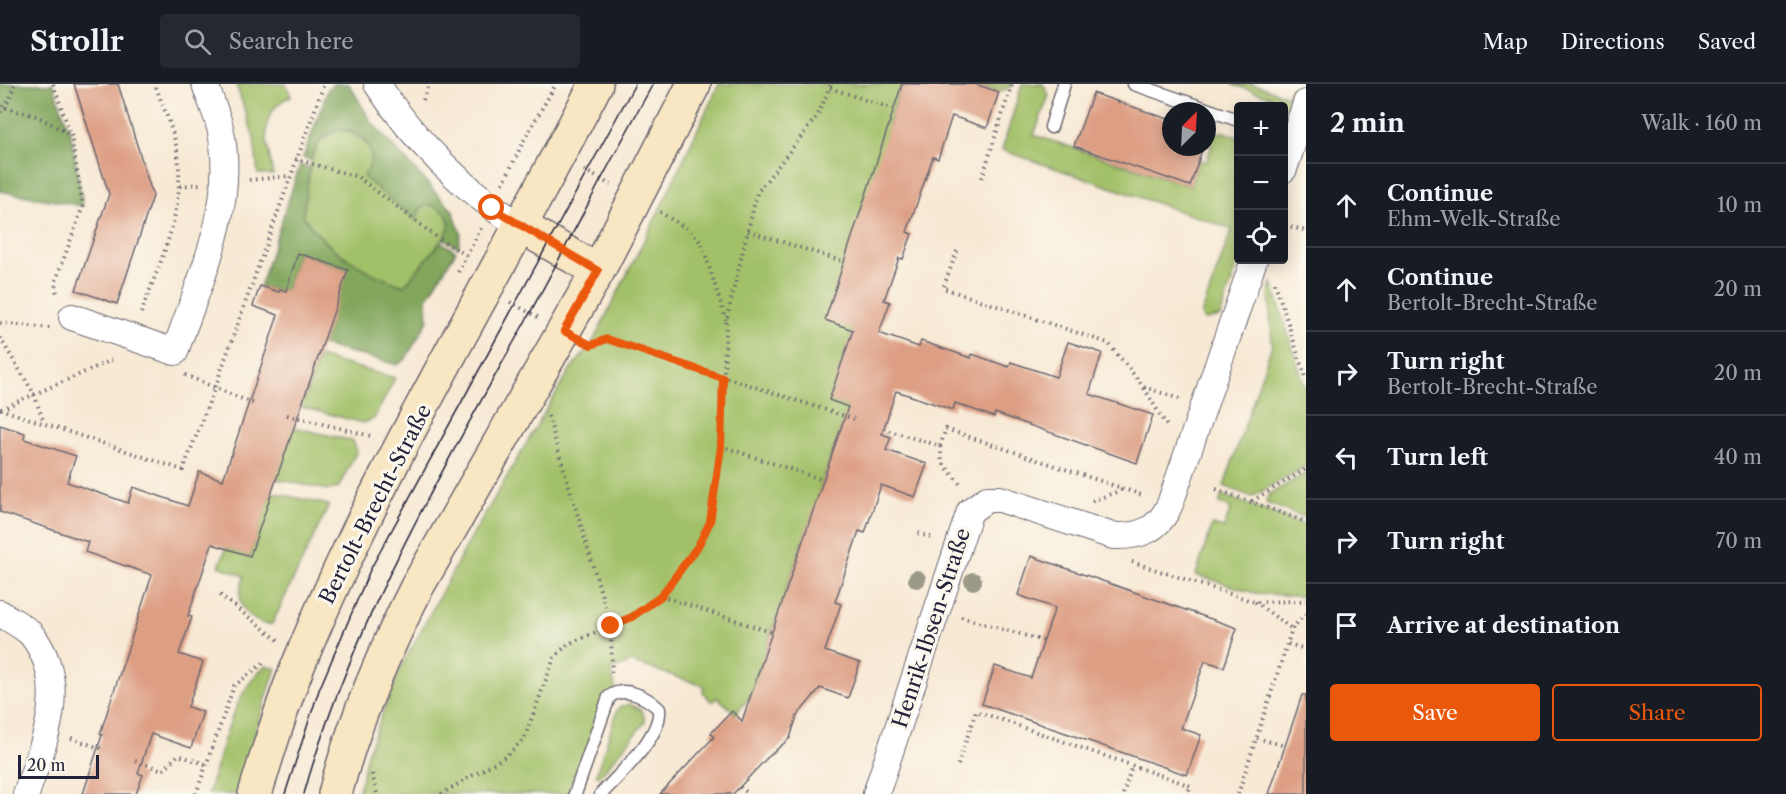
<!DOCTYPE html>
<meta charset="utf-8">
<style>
:root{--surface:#171b24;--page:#242831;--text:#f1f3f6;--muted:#9ea1a6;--line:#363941;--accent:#ea580c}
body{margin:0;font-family:"Libre Caslon Text",serif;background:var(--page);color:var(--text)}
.controls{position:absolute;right:18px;top:18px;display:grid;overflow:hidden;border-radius:6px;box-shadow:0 3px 15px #0003}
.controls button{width:54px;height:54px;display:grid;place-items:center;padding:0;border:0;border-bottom:2px solid var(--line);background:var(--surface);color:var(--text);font:30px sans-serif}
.compass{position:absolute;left:1162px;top:18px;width:54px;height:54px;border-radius:50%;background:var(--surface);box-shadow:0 3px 15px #0003;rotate:24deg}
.scale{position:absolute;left:18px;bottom:15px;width:81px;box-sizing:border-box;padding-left:6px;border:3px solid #22223b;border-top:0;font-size:16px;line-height:21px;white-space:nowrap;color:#22223b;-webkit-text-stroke:4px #fbf7ec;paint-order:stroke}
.stop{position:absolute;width:18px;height:18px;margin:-14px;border:4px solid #ea580c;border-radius:50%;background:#fff}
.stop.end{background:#ea580c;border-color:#fff;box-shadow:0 2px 6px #0008}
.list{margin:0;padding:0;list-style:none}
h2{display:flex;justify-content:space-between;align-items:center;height:78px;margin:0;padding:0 24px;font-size:26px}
h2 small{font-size:20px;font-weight:400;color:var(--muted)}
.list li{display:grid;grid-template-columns:39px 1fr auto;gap:18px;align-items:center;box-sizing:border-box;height:84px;padding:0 24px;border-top:2px solid var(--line)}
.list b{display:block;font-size:22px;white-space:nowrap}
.list p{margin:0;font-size:20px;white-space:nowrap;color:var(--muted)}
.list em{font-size:20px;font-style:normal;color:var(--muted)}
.actions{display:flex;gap:12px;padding:18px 24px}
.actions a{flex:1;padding:14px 0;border:2px solid var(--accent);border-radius:6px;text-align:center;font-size:21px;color:var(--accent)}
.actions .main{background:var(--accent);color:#fff}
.icon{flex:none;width:33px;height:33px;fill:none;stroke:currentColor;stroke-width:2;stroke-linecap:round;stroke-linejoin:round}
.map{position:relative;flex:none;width:1306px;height:710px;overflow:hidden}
header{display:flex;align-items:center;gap:36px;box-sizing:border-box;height:84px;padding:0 30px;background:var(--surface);border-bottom:2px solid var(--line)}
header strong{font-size:28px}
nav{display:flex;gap:33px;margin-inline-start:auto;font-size:21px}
.search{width:420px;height:54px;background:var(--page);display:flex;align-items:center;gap:15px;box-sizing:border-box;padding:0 21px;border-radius:6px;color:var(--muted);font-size:22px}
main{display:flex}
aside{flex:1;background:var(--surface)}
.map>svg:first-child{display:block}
.green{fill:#a2c067;stroke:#627151;stroke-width:1.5}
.forest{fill:#81a65c;stroke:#52644c;stroke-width:1.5}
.building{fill:#dd9f84}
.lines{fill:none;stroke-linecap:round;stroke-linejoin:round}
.service-casing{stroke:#6d6871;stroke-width:15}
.minor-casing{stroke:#6d6871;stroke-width:28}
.secondary-casing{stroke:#6d6871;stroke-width:36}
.path{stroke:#6d6871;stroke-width:4;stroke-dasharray:1.5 4.5;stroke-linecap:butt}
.service{stroke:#fff;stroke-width:12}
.minor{stroke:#fff;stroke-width:26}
.secondary{stroke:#f9e7c3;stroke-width:33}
.tram{stroke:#22223b;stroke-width:1.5}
.tree{fill:#9b9a88}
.route{stroke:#ea580c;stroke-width:8}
.labels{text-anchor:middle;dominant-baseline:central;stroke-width:6;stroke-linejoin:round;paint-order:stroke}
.street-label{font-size:21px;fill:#22223b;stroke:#fbf7ec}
</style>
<header>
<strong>Strollr</strong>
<div class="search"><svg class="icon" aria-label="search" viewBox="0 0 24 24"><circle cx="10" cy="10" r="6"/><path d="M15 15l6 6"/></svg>Search here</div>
<nav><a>Map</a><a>Directions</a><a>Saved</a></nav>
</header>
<main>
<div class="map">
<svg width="1306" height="710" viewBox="0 0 1306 710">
<rect width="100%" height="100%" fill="#fbf7ec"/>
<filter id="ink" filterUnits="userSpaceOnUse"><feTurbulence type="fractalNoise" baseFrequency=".0167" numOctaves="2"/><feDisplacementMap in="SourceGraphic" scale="12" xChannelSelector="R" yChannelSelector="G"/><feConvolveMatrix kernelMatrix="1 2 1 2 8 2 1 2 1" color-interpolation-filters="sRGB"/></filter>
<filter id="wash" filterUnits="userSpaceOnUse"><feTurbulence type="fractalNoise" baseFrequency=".008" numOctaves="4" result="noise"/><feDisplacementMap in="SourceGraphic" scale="24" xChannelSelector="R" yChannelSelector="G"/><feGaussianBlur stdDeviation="1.35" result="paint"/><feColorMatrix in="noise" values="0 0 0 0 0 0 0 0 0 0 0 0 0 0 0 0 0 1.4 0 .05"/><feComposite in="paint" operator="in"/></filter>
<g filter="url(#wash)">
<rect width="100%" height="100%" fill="#f7e9d4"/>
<path class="green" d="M236,0h50l5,12c-36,17 -23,47 -18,79l-15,-1 -4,-36z
M719,0h183l-14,40 4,2 -39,204 -23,70 28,10 -15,12 -24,69 6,2 -13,22 -26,74 5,2 -8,25 -6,-1 -22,67 1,7 -20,25 -19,-17 -5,5 -9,-10 1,-6 -73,-24 -20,8 5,22 -41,102h-217l9,-40 30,-79 71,-132 78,-133 24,-40 21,-25 68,-134z
M975,0h37l1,2 -14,6z
M1022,0h21l6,11 -15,40 156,51 9,-26 7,2 6,-16 -5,-2 1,-11 17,-1 13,5 1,123 -19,57 -15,3 -4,-5 31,-86 -230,-79z
M1231,0h21l36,12 3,-9 6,1 -5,17 -8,12v-11h-15l2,-9z
M340,46c15,3 25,9 33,23l-3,16 -6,8 52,42 4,-10 6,-4c17,1 26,11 22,28l-44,53c-37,-12 -80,-37 -101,-71 4,-29 2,-78 37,-85z
M1272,199l34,107v76l-54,31 -28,-11 48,-141 -3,-53z
M319,273l76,21 -21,41 -11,4 -73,-19 2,-6 12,3z
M293,343l60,14 4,10 -19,37 -9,2 -53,-11z
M1306,389v45l-40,-15 2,-8z
M271,408l58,13 -57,119c-15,2 -32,-13 -32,-29 0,-6 3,-13 4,-19l-25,-10 7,-18 24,8z
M1222,411l84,30v72l-51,-4 -59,-18 16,-50 12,3 7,-20 -12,-5z
M266,582l10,2 -40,126h-28c12,-38 25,-104 58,-128z
M629,620c10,4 15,6 16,18l-46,55 -3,-3 22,-66z"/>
<path class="forest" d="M0,0h53l18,51 12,71 -83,-15z
M333,0h16l23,39 81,88 8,22 -3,14 -14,-8 6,-15c-3,-13 -11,-18 -24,-19l-6,4 -4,11 -53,-43c30,-37 -35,-75 -52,-17l-8,-2 25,-69z
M300,81l10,3 -7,47c21,34 64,59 101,71l37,-44 15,9 -29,48 1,21 -23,40 -8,5 -75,-20 25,-75 -49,-17 -12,38 -7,1 -19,-6z"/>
<g id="blocks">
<path class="building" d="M74,0h44l35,112 -36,108 -41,-14 33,-96z
M902,0h73l24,8 -12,36 -35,-12 -14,43 -5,-2 -26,75 5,2 -9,25 -4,-1 -15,42 6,2 -11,31 40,14 2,-6 50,17 1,-4 37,13 2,-5 45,15 12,-35 34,11 -13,41 64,21 -16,48 -142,-50 -1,4 -39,-14 -2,7 -57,-19 -14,43 9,3 -5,13 41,14 -12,33 -34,-12 -16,48 -6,-2 -24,71 6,2 -16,47 35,12 -12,35 -28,-10 -23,28 -7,22 -23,20 -34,36h-73l54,-57 -3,-4 21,-22 10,10 106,-314 -19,-7 24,-70 -28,-10z
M1093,9l78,27v27h32l-13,39 -116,-40z
M298,169l50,17 -98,286 -38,-12 -24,72 4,1 -13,37 24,8 -15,45 15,5 -12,36 -40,-14 -13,39 5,2 -7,19h-53l19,-59 -2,-1 52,-159 -67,-23 3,-10 -88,-30v-87l25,8 -1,6 52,17 -9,26 61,21 5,-16 55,19 11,-34 24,8 55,-165 -25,-9 7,-20 19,6 1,-3 6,2z
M1031,472l206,72 -13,39 -19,-6 -24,67 20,7 -14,40 -205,-71 13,-38 36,12 24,-70 -37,-13z
M1302,611h4v99h-37z"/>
</g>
</g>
<g filter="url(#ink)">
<use href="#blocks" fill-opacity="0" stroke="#6d6871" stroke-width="1.5"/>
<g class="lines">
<g class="service-casing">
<path id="service" d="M1134,0l104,36
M1051,43l13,-43
M575,710l34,-97c15,-12 38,0 50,12 3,27 -40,66 -58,85"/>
</g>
<g class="minor-casing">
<path id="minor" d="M377,0c36,55 86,106 142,141
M1284,85l22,-66
M72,233l103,35c24,-71 61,-144 46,-220 -3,-16 -11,-32 -16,-48
M0,529c9,6 23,13 31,21 40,50 13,108 -5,160
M876,710l94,-283 17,-12h13l113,37c27,1 46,-6 57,-32l84,-244"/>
</g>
<g class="secondary-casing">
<path id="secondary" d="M519,141l79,46
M255,710c14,-45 27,-90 45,-133 82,-200 197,-385 296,-577
M335,710c19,-73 48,-140 82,-207l181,-316 96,-187"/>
</g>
<path class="path" d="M53,0l18,51 12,71 -28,77 2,12
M830,4l63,21
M423,16l6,-16
M0,22l39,11 32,18
M0,28l10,-13 4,-15
M295,75l63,18 80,61 28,17
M584,86l27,15
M982,94l30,-94
M249,96l40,-4
M503,100l22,-46 31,-54
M180,102l20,-2
M660,128l33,21 9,11 24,76
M1285,141l21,6
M748,147l97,31
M957,167l-14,37 165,55 36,44 36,12
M458,188l23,-44
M1275,199l31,96
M510,218l28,15
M141,229c20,-54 46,-105 36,-163 -4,-22 -15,-45 -22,-66
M0,239l50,5
M0,254l33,54 11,30
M590,260l17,-5 247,80
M185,291l72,30
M1144,304l24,40
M0,325l183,61 32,-83 109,-303
M1,325l111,-49
M287,331l84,21
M548,332l63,210 1,49
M883,345l57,17 2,16 20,24
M721,362l102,34
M940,362l6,-17 199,67
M1216,405l90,33
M1092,417l32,-12
M1252,417l54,-32
M918,449l17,6
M1132,478l123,40 51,-1
M220,511l58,45
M661,512l110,36
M1255,518l37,27
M961,533l83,24
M1288,560l18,5
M71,654l34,12
M1257,654l28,8
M135,677l28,9 15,-15 30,10
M958,681l18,-54 215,75 -4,8
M372,690l5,20
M740,703l9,7
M196,710l38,-108 32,-25
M441,710l65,-38 18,-17 30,-81 14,-14 64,-27 29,-21 37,-50 12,-24 11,-76 5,-125 31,-128 61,-78 13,-31
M1123,710l9,-28
M1238,710l54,-165 14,-16"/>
<use href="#service" class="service"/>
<use href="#minor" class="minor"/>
<use href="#secondary" class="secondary"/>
<path class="tram" d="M285,710l34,-104 51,-120 265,-486
M304,710c46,-165 133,-314 216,-463 45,-81 87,-165 133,-247"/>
</g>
<g class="tree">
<circle cx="917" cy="495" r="9"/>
<circle cx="973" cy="497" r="9"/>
</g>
</g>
<g class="lines" filter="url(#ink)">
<path class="route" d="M492,124l106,63 -34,60 27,14 16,-6 116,39 -2,69 -11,75 -12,24 -37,50 -29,21 -21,9"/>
</g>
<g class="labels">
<g class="street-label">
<text transform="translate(375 420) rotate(-63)">Bertolt-Brecht-Straße</text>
<text transform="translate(931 544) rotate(-72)">Henrik-Ibsen-Straße</text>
</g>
</g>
</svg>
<div class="controls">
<button>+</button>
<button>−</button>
<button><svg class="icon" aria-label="locate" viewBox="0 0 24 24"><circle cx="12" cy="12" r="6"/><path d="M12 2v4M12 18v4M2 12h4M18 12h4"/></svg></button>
</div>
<svg class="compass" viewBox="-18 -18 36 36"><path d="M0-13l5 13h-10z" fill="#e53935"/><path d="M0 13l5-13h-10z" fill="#9ea1a6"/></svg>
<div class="scale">20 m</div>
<div class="stop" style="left:492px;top:124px"></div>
<div class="stop end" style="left:611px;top:542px"></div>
</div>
<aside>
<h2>2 min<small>Walk · 160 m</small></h2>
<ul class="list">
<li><svg class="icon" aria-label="ahead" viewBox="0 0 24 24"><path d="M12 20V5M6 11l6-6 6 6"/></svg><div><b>Continue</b><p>Ehm-Welk-Straße</p></div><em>10 m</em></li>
<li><svg class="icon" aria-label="ahead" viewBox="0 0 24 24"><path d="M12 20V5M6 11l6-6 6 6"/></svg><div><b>Continue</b><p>Bertolt-Brecht-Straße</p></div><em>20 m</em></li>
<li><svg class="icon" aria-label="right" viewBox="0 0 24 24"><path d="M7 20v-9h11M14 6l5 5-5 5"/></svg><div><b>Turn right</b><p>Bertolt-Brecht-Straße</p></div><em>20 m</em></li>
<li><svg class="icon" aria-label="left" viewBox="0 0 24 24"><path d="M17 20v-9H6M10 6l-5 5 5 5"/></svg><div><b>Turn left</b></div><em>40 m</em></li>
<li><svg class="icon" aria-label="right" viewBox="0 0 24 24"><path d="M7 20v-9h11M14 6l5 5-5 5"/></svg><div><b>Turn right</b></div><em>70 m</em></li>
<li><svg class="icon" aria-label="arrive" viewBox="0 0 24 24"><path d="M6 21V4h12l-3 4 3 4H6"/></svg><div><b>Arrive at destination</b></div></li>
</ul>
<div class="actions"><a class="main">Save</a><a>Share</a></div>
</aside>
</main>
